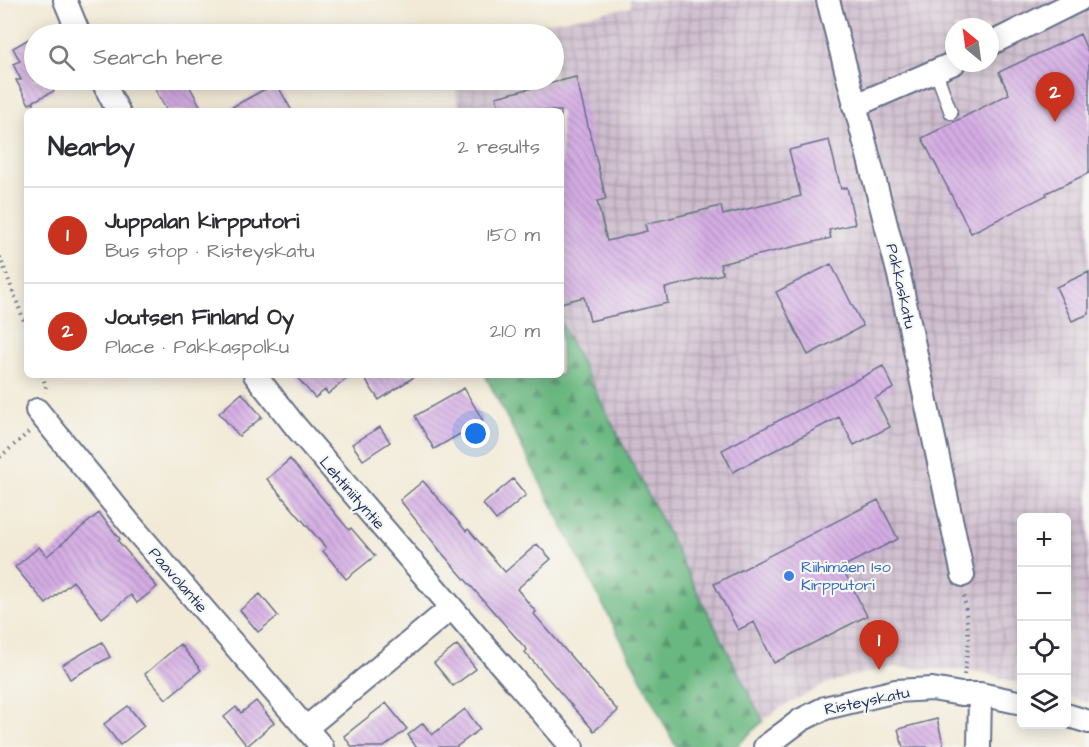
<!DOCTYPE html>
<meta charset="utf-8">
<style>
:root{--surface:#fff;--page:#f2f2f3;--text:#2b2b33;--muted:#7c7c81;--line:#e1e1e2;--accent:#c8321e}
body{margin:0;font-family:"Architects Daughter",sans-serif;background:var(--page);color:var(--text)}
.controls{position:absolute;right:18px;bottom:18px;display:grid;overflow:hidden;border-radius:9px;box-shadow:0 3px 15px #0003}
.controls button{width:54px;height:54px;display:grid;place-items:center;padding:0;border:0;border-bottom:2px solid var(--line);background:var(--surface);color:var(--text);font:30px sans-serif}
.compass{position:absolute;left:945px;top:18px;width:54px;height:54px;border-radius:50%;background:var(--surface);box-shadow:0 3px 15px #0003;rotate:331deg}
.you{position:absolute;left:476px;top:434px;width:21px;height:21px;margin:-15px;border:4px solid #fff;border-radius:50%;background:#1a73e8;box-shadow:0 0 0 9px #1a73e833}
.badge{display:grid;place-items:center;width:39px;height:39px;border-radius:50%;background:var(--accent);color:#fff;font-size:20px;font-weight:700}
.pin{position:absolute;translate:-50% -50px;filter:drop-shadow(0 2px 3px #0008)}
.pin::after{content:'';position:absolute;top:32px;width:21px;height:18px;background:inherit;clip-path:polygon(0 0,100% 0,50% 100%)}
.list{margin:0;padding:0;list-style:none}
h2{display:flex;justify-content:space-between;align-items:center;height:78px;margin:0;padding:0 24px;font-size:26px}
h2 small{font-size:20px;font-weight:400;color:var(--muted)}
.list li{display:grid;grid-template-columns:39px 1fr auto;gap:18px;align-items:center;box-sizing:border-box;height:96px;padding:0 24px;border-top:2px solid var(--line)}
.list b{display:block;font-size:22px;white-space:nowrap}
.list p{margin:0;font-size:20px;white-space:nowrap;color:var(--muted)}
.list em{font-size:20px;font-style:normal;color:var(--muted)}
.icon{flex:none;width:33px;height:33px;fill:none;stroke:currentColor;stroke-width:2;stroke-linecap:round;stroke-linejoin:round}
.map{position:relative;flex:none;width:1089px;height:747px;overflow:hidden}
.search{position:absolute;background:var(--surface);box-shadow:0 3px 15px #0003;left:24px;top:24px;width:540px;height:66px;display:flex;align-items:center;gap:15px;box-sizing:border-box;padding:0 21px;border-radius:33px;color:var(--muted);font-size:22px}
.panel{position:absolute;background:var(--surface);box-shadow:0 3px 15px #0003;left:24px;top:108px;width:540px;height:270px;border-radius:9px}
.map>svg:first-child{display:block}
.industrial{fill:url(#industrial-grid);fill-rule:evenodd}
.forest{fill:url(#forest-firs);stroke:#427470;stroke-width:1.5}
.building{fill:url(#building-back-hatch)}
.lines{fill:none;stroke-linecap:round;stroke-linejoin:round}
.service-casing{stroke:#667088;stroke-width:15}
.minor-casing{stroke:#667088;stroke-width:26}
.path{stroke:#667088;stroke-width:4;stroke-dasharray:1.5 4.5;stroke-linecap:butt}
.service{stroke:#fff;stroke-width:12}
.minor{stroke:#fff;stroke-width:22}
.shop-dot{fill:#3f7fe0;stroke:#f6f6f2;stroke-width:2}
.labels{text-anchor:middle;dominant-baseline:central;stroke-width:4.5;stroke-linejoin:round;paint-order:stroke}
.street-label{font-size:16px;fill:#1b2f5e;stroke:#f6f6f2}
.shop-label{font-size:16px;fill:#366cbe;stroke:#f6f6f2;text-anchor:start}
</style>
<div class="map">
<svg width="1089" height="747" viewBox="0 0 1089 747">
<defs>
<pattern id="industrial-grid" width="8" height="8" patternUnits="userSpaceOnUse" patternTransform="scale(1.5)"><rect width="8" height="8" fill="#cfbdce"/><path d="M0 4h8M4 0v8" fill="none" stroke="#a79aaa"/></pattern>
<pattern id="forest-firs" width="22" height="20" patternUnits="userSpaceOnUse" patternTransform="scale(1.5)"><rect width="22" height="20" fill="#6ab881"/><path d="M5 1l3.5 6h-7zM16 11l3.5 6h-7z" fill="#56966d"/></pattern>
<pattern id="building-back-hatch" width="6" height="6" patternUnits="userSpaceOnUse" patternTransform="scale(1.5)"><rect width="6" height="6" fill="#d5ade4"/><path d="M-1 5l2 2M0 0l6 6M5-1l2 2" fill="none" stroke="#ac8dbc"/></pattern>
</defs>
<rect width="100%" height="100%" fill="#f6f6f2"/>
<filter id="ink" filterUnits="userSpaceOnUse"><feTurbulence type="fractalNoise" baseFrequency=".0167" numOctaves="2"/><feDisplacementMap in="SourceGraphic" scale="12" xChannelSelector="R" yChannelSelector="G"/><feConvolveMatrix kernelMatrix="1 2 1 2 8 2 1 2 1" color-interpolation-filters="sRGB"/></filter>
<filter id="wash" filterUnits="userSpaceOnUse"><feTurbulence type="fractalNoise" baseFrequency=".008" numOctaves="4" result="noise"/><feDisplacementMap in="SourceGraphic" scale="24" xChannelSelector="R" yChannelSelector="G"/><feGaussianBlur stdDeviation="1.35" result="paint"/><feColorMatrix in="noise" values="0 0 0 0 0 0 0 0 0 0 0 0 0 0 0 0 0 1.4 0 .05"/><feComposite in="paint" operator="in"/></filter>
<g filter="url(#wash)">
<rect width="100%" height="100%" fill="#f2ead6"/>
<path class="industrial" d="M630,0h459v703l-22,-7 -1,-178h-44l-1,166 -41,-12 -86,-5 -47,10 -21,7 -46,24 -17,13 -202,-398v-212h-101l-4,-17 1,-14h97v-46h-69l146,-27zM954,27h36v36h-36z"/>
<path class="forest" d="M561,323l202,398 -27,26h-60l-191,-372h76z"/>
<g id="blocks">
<path class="building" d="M1080,34l9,20v119l-43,20 1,2 -76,38 -49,-95 87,-44 -10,-22z
M34,36v44h14l6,11 -20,10v3v-2l-5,2 -13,-24h5l-8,-16 7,-3 -7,-13z
M576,77l30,122 -9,2 10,40 40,-10 -2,-7 76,-18 2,9 78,-19 -12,-46 40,-10 12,49 6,-2 8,37 -26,6 2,8 -111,26 3,10 -58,14 3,15 -78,18 -6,-24 -23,6v-192h-61l-4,-14z
M150,80h36l17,31h-36z
M276,83l16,28h-67z
M831,264l32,62 -55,29 -32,-63z
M1089,272v42l-17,7 -16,-34z
M883,366l11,22 -19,10 15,29 -36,18 -15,-28 -106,55 -11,-22z
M295,375h56l-23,19 -3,-4 -10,8z
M362,375h55l-38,25z
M464,388l19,33 -49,28 -19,-33z
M242,393l20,24 -23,19 -20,-23z
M380,427l10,15 -27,18 -11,-16z
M290,459l59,71 2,-2 24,28 -29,23 -23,-28 3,-3 -59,-69z
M513,479l13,16 -30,25 -13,-16z
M423,481l43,50 2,-2 37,43 32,-28 14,15 -34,30 19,23 -2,2 84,97 -24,20 -69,-79 2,-2 -86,-98 -41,-52z
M878,500l20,39 -56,28 25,49 -93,47 -20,-41 -16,8 -24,-46z
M99,513l21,26 -2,2 39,46 -20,16 -6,-8 -29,23 -29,-37 -27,23 -31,-37 24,-20 8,9z
M260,594l18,22 -20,16 -18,-22z
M102,642l8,15 -40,22 -8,-14z
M180,644l21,26 -35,29 -21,-25z
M457,645l19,24 -23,17 -19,-23z
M256,701l18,22 -27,23 -23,-29 12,-10 5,6z
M386,703l21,26 -23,18h-32l-8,-11z
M128,706l16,20 -24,19 -16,-21z
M465,709l15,20 -24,18h-40l-8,-12 15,-12 9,12z
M937,719l7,28h-41l-5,-18z"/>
</g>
</g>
<g filter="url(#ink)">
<use href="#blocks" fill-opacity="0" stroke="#667088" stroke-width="1.5"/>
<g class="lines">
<g class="service-casing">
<path id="service" d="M936,72l15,41"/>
</g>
<g class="minor-casing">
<path id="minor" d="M65,0l14,34
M828,0l71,275 64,300
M990,44l89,-44
M102,80l16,31
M854,106l100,-43
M255,375l41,52 276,320
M37,410l94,115 191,222
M1066,715l23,7
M306,728l145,-120
M765,747l36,-27 24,-12 71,-17 36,-2 29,5h19l42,9
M979,747l1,-53"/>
</g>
<path class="path" d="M0,257l27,72
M42,375l4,11 -2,6
M0,457l29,-25
M964,675l5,-34 -5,-48"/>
<use href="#service" class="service"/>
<use href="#minor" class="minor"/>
</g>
</g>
<circle class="shop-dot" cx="789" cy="576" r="6"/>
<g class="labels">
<g class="street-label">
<text transform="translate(901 286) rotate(77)">Pakkaskatu</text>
<text transform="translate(352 493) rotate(49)">Lehtiniityntie</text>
<text transform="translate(178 580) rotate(49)">Paavolantie</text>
<text transform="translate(867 701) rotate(-12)">Risteyskatu</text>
</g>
<g class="shop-label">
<text x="801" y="567">Riihimäen Iso<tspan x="801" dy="18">Kirpputori</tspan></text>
</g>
</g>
</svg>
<div class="controls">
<button>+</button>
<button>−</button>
<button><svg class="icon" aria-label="locate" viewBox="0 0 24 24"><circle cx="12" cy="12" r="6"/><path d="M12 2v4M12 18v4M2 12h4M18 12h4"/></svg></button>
<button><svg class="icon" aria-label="layers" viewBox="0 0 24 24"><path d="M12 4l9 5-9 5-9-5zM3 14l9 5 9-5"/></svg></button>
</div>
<svg class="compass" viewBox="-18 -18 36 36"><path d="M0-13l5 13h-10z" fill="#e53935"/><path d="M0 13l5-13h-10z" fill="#7c7c81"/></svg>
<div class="you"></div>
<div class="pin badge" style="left:879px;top:670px">1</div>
<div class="pin badge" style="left:1055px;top:122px">2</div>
<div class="search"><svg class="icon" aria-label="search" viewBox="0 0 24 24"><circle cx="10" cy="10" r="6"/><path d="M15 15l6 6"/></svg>Search here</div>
<section class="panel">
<h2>Nearby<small>2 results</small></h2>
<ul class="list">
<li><span class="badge">1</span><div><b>Juppalan kirpputori</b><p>Bus stop · Risteyskatu</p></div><em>150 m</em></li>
<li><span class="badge">2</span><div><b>Joutsen Finland Oy</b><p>Place · Pakkaspolku</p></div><em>210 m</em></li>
</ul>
</section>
</div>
